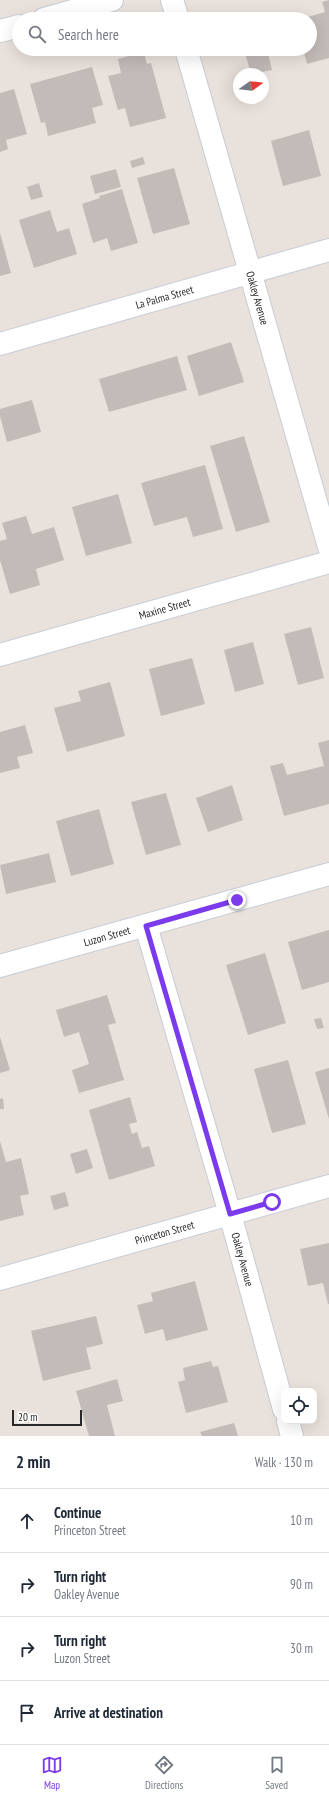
<!DOCTYPE html>
<meta charset="utf-8">
<style>
:root{--surface:#fff;--page:#f6f6f7;--text:#1f2937;--muted:#747a83;--line:#e0e1e3;--accent:#7c3aed}
body{margin:0;font-family:"PT Sans Narrow",sans-serif;background:var(--page);color:var(--text)}
.controls{position:absolute;right:12px;bottom:12px;display:grid;overflow:hidden;border-radius:8px;box-shadow:0 4px 16px #0002}
.controls button{width:36px;height:36px;display:grid;place-items:center;padding:0;border:0;border-bottom:1px solid var(--line);background:var(--surface);color:var(--text);font:20px sans-serif}
.compass{position:absolute;left:233px;top:68px;width:36px;height:36px;border-radius:50%;background:var(--surface);box-shadow:0 4px 16px #0002;rotate:75deg}
.scale{position:absolute;left:12px;bottom:10px;width:70px;box-sizing:border-box;padding-left:4px;border:2px solid #282828;border-top:0;font-size:11px;line-height:14px;white-space:nowrap;color:#282828;-webkit-text-stroke:3px #fff;paint-order:stroke}
.stop{position:absolute;width:12px;height:12px;margin:-9px;border:3px solid #7c3aed;border-radius:50%;background:#fff}
.stop.end{background:#7c3aed;border-color:#fff;box-shadow:0 1px 4px #0008}
.list{margin:0;padding:0;list-style:none}
h2{display:flex;justify-content:space-between;align-items:center;height:52px;margin:0;padding:0 16px;font-size:17px}
h2 small{font-size:13px;font-weight:400;color:var(--muted)}
.list li{display:grid;grid-template-columns:26px 1fr auto;gap:12px;align-items:center;box-sizing:border-box;height:64px;padding:0 16px;border-top:1px solid var(--line)}
.list b{display:block;font-size:15px;white-space:nowrap}
.list p{margin:0;font-size:13px;white-space:nowrap;color:var(--muted)}
.list em{font-size:13px;font-style:normal;color:var(--muted)}
.icon{flex:none;width:22px;height:22px;fill:none;stroke:currentColor;stroke-width:2;stroke-linecap:round;stroke-linejoin:round}
.map{position:relative;flex:none;width:329px;height:1436px;overflow:hidden}
.search{position:absolute;background:var(--surface);box-shadow:0 4px 16px #0002;left:12px;right:12px;top:12px;height:44px;display:flex;align-items:center;gap:10px;box-sizing:border-box;padding:0 14px;border-radius:22px;color:var(--muted);font-size:15px}
.sheet{height:308px;background:var(--surface)}
nav{display:flex;justify-content:space-around;align-items:center;box-sizing:border-box;height:56px;border-top:1px solid var(--line);background:var(--surface);font-size:11px;color:var(--muted)}
nav a{display:grid;justify-items:center;gap:2px}
nav .on{color:var(--accent)}
.map>svg:first-child{display:block}
.building{fill:#c2bbb8}
.lines{fill:none;stroke-linecap:round;stroke-linejoin:round}
.minor-casing{stroke:#c7ccd5;stroke-width:24}
.minor{stroke:#fff;stroke-width:22}
.route{stroke:#7c3aed;stroke-width:5}
.labels{text-anchor:middle;dominant-baseline:central;stroke-width:3;stroke-linejoin:round;paint-order:stroke}
.street-label{font-size:11px;fill:#282828;stroke:#fff}
</style>
<div class="map">
<svg width="329" height="1436" viewBox="0 0 329 1436">
<rect width="100%" height="100%" fill="#e9e1db"/>
<path class="building" d="M329,0v58l-22,6 -4,-15h7v-30h-9l24,-7 -3,-10z
M244,49h40l-16,5 4,16 -21,4z
M144,52l3,12 4,-1 15,55 -36,9 -5,-19 -7,2 -10,-34 13,-3 -3,-14z
M92,67l11,38 -11,3 4,15 -48,13 -3,-14 -4,1 -11,-39z
M14,89l13,45 -21,6 2,9 -8,3v-59z
M309,130l12,46 -38,10 -12,-45z
M143,157l2,7 -13,4 -2,-7z
M174,168l16,56 -37,10 -16,-56z
M116,169l5,18 -26,7 -5,-18z
M39,183l4,14 -12,3 -4,-13z
M122,189l16,54 -27,8 -4,-13 -14,5 -11,-39 18,-6 -1,-2z
M50,210l7,22 12,-4 8,26 -43,14 -15,-48z
M0,233l11,40 -11,3z
M231,342l13,40 -45,14 -12,-40z
M177,356l10,34 -78,22 -10,-33z
M32,400l9,32 -34,10 -7,-26v-7z
M244,436l26,86 -34,10 -26,-86z
M205,465l18,64 -30,8 -6,-20 -33,9 -13,-43z
M118,494l14,49 -46,13 -14,-49z
M26,516l6,18 22,-7 10,33 -28,9 4,16 -30,9 -10,-34v-19l7,-2 -5,-16z
M311,627l13,51 -26,7 -14,-51z
M253,642l11,42 -29,8 -11,-42z
M192,658l13,46 -44,12 -12,-47z
M110,682l15,54 -58,16 -13,-44 27,-7 -3,-10z
M25,725l8,28 -16,4 3,11 -20,5v-41z
M329,740v64l-45,12 -14,-50 13,-3 4,12 37,-9 -6,-23z
M232,785l11,35 -35,12 -12,-34z
M166,793l15,52 -35,10 -15,-53z
M99,809l15,55 -43,12 -15,-55z
M49,853l7,29 -50,12 -6,-29z
M329,930v52l-27,8 -14,-48z
M265,953l21,70 -38,12 -22,-70z
M107,995l9,28 -8,2 16,55 -45,13 -7,-23 17,-6 -10,-32 -15,5 -8,-27z
M321,1018l3,10 -7,1 -3,-10z
M0,1037l10,33 -10,3z
M288,1060l18,64 -34,9 -18,-64z
M329,1068v51l-14,-47z
M130,1097l7,25 -8,2 3,10 5,-2 5,16 7,-2 6,20 -46,14 -20,-70z
M3,1098l1,11h-4v-10z
M0,1141l6,21 15,-4 8,36 -9,2 4,19 -24,6z
M87,1149l6,19 -17,6 -6,-20z
M65,1192l4,14 -15,4 -4,-14z
M329,1243v61h-1l-5,-21 -15,3 -8,-37z
M195,1281l13,49 -42,11 -3,-12 -18,5 -8,-29 16,-4 -2,-8z
M96,1316l7,28 -17,4 5,21 -48,12 -12,-50z
M211,1361l2,6 5,-1 10,36 -42,11 -8,-31 7,-2 -2,-12z
M117,1379l6,22 -16,4 8,31h-26l-13,-45z
M234,1423l4,13h-36l-2,-4z"/>
<g class="lines">
<g class="minor-casing">
<g id="minor">
<path d="M172,0l6,19"/>
<path d="M44,19l68,-19"/>
<path d="M0,31l19,-5"/>
<path id="s1" d="M186,49l143,498"/>
<path id="s2" d="M0,344l329,-94"/>
<path id="s3" d="M0,655l329,-93"/>
<path id="s4" d="M146,926l84,288 54,195"/>
<path id="s5" d="M0,966l329,-92"/>
<path id="s6" d="M0,1279l329,-93"/>
<path d="M288,1421l4,15"/>
</g>
</g>
<use href="#minor" class="minor"/>
</g>
<g class="lines">
<path class="route" d="M237,900l-91,26 84,288 42,-12"/>
</g>
<g class="labels">
<g class="street-label">
<text stroke="none"><textPath href="#s2" startOffset="171">La Palma Street</textPath></text>
<text stroke="none"><textPath href="#s1" startOffset="259">Oakley Avenue</textPath></text>
<text stroke="none"><textPath href="#s3" startOffset="171">Maxine Street</textPath></text>
<text stroke="none"><textPath href="#s5" startOffset="111">Luzon Street</textPath></text>
<text stroke="none"><textPath href="#s6" startOffset="171">Princeton Street</textPath></text>
<text stroke="none"><textPath href="#s4" startOffset="347">Oakley Avenue</textPath></text>
</g>
</g>
</svg>
<div class="controls">
<button><svg class="icon" aria-label="locate" viewBox="0 0 24 24"><circle cx="12" cy="12" r="6"/><path d="M12 2v4M12 18v4M2 12h4M18 12h4"/></svg></button>
</div>
<svg class="compass" viewBox="-18 -18 36 36"><path d="M0-13l5 13h-10z" fill="#e53935"/><path d="M0 13l5-13h-10z" fill="#747a83"/></svg>
<div class="scale">20 m</div>
<div class="stop" style="left:272px;top:1202px"></div>
<div class="stop end" style="left:237px;top:900px"></div>
<div class="search"><svg class="icon" aria-label="search" viewBox="0 0 24 24"><circle cx="10" cy="10" r="6"/><path d="M15 15l6 6"/></svg>Search here</div>
</div>
<section class="sheet">
<h2>2 min<small>Walk · 130 m</small></h2>
<ul class="list">
<li><svg class="icon" aria-label="ahead" viewBox="0 0 24 24"><path d="M12 20V5M6 11l6-6 6 6"/></svg><div><b>Continue</b><p>Princeton Street</p></div><em>10 m</em></li>
<li><svg class="icon" aria-label="right" viewBox="0 0 24 24"><path d="M7 20v-9h11M14 6l5 5-5 5"/></svg><div><b>Turn right</b><p>Oakley Avenue</p></div><em>90 m</em></li>
<li><svg class="icon" aria-label="right" viewBox="0 0 24 24"><path d="M7 20v-9h11M14 6l5 5-5 5"/></svg><div><b>Turn right</b><p>Luzon Street</p></div><em>30 m</em></li>
<li><svg class="icon" aria-label="arrive" viewBox="0 0 24 24"><path d="M6 21V4h12l-3 4 3 4H6"/></svg><div><b>Arrive at destination</b></div></li>
</ul>
</section>
<nav>
<a class="on"><svg class="icon" aria-label="map" viewBox="0 0 24 24"><path d="M3 6l6-2 6 2 6-2v14l-6 2-6-2-6 2zM9 4v14M15 6v14"/></svg>Map</a>
<a><svg class="icon" aria-label="directions" viewBox="0 0 24 24"><path d="M12 3l9 9-9 9-9-9zM9 14v-3h6M13 9l2 2-2 2"/></svg>Directions</a>
<a><svg class="icon" aria-label="saved" viewBox="0 0 24 24"><path d="M7 4h10v16l-5-4-5 4z"/></svg>Saved</a>
</nav>
